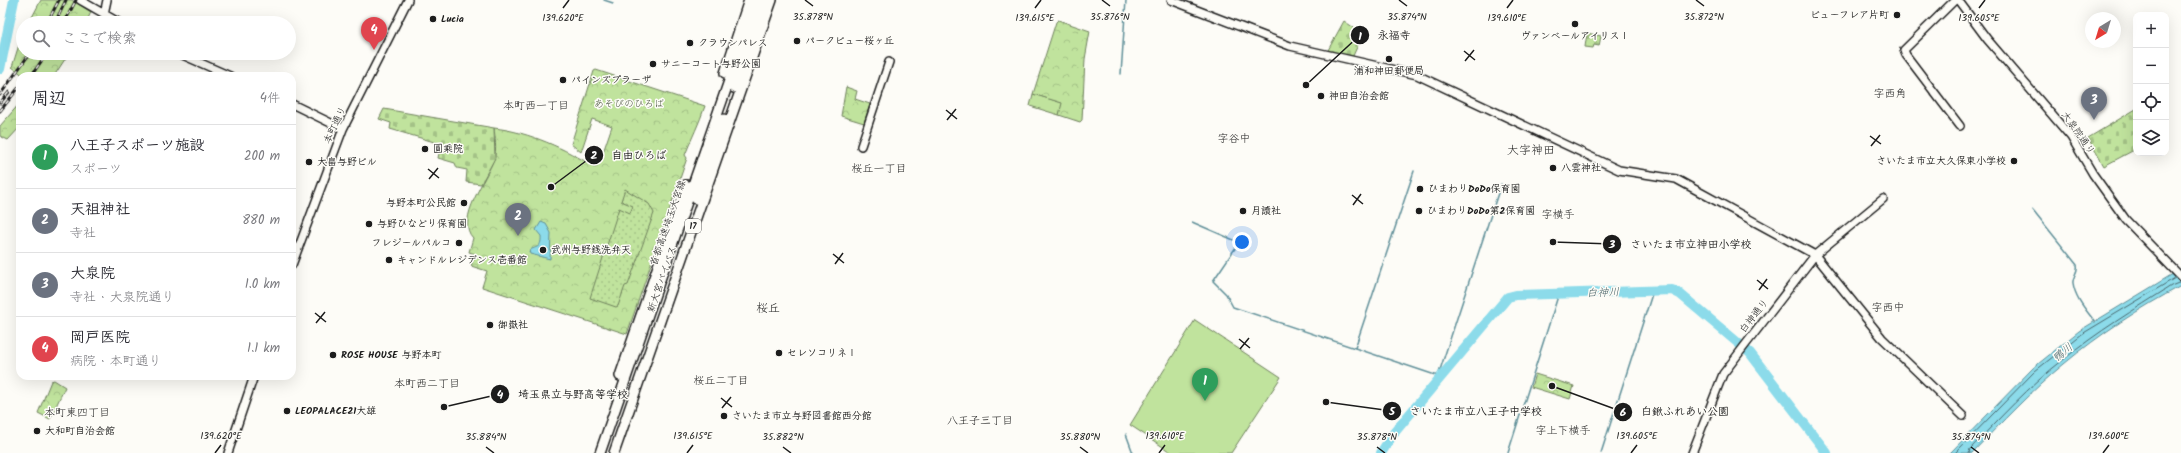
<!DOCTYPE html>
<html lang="ja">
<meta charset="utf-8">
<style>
:root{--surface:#fff;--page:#f7f7f7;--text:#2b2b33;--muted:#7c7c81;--line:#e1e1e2;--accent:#db2777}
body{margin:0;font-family:Kalam,"Klee One",sans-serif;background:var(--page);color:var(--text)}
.controls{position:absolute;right:12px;top:12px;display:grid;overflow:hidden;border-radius:8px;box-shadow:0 4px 16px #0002}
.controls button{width:36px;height:36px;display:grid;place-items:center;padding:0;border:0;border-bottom:1px solid var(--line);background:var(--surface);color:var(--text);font:20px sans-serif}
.compass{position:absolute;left:2085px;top:12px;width:36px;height:36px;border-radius:50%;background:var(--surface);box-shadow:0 4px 16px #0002;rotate:218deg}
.you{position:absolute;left:1242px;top:242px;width:14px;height:14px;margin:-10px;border:3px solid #fff;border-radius:50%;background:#1a73e8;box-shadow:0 0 0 6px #1a73e833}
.badge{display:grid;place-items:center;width:26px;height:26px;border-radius:50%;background:var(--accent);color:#fff;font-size:13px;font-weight:700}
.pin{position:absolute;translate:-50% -33px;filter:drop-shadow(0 1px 2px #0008)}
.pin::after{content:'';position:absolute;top:21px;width:14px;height:12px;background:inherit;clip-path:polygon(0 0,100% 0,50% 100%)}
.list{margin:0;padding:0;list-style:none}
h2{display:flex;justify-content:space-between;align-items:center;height:52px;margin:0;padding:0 16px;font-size:17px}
h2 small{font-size:13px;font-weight:400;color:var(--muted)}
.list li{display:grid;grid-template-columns:26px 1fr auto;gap:12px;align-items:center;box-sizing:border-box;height:64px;padding:0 16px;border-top:1px solid var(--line)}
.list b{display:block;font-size:15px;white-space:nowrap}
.list p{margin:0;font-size:13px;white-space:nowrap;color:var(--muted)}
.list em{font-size:13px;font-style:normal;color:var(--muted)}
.icon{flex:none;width:22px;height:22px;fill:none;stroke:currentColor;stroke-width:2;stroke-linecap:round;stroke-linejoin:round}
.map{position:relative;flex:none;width:2181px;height:453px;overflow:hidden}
.search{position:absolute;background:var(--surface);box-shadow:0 4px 16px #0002;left:16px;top:16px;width:280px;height:44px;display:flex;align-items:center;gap:10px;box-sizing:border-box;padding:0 14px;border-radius:22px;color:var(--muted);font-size:15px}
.panel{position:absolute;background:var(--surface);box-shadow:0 4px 16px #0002;left:16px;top:72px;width:280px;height:308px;border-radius:12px}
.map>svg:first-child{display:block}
.grass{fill:#c0e39d;stroke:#6e805c}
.forest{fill:url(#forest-crowns);stroke:#6e805c}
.cemetery{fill:url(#cemetery-stones);stroke:#6e805c}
.garden{fill:url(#garden-dots);stroke:#6e805c}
.water{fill:#8cdbea;stroke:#5f8f98}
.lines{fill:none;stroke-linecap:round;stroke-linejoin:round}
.shore{stroke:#49686e;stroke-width:1}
.stream{stroke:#5f8f98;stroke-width:1.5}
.river{stroke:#8cdbea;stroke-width:10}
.secondary-casing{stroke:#1c1c1c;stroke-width:10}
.highway-casing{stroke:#1c1c1c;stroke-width:12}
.secondary{stroke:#fdfcf7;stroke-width:7}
.highway{stroke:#fdfcf7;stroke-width:9}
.rail-casing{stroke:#1c1c1c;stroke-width:3}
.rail{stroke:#fdfcf7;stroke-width:1.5;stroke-dasharray:4.5;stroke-linecap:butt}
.ticks{fill:none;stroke:#1c1c1c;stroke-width:1.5}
.poi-dot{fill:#1c1c1c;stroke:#fdfcf7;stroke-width:1.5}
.labels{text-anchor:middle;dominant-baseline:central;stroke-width:3;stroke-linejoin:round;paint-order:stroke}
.shield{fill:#fdfcf7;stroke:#605f5e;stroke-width:1}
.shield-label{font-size:9px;font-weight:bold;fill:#1c1c1c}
.poi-label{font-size:10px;font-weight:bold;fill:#1c1c1c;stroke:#fdfcf7;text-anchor:start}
.park-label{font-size:10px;fill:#4d5843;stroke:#fdfcf7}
.street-label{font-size:10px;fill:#1c1c1c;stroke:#fdfcf7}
.neighbourhood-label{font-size:11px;fill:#1c1c1c;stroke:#fdfcf7}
.water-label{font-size:11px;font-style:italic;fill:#435f64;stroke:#fdfcf7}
.quarter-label{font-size:12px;fill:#1c1c1c;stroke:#fdfcf7}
.ticks-label{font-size:10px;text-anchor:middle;fill:#1c1c1c;stroke:#fdfcf7;stroke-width:3;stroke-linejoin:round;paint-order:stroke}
.leader{fill:none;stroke:#1c1c1c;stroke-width:1.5}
.callout-dot{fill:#1c1c1c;stroke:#fdfcf7;stroke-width:1.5}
.mark-label{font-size:12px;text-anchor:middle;font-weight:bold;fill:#fff}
.callout-label{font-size:11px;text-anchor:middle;font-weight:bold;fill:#1c1c1c;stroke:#fdfcf7;stroke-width:3;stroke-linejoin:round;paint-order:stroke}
</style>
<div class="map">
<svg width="2181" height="453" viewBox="0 0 2181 453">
<defs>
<pattern id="forest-crowns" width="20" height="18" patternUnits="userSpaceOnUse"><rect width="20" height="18" fill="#c0e39d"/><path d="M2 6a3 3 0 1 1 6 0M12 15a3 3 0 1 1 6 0" fill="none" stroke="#a4c287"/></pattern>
<pattern id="cemetery-stones" width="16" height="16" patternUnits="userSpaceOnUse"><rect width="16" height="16" fill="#c0e39d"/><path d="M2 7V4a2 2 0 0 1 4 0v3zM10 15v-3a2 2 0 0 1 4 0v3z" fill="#a4c287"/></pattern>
<pattern id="garden-dots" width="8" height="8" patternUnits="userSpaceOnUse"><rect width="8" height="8" fill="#c0e39d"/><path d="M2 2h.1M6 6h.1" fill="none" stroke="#a4c287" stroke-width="1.8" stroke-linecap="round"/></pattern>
</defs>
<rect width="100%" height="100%" fill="#fdfcf7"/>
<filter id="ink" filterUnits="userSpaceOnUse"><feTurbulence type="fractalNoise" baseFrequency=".025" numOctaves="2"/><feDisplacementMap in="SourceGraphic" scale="8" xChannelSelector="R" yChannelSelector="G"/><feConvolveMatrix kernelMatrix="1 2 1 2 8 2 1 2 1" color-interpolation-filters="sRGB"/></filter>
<g filter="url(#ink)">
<path class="grass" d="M1033,94l30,9 -4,12 -29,-9z
M1195,320l86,57 -50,76h-59l-42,-28z"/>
<path class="forest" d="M41,0h31l19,12 -5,11h-57z
M1058,20l32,11 -5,28 -3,61 -2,2 -21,-7 3,-12 -29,-9 23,-72z
M23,32v21h46l-15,23h-30l-12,-9z
M596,70l109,36c-6,18 -13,31 -20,49l2,3 -60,176 -145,-47 5,-16 -16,-5 4,-12 -6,-2 4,-14c-18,-18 14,-59 21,-79 3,-9 1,-22 0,-31 36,4 71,21 101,39l4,-3 13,-38 -20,-7 -11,33 -10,-8 23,-73z
M846,87l11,4 -2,8 15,5 -6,19 -23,-7z
M20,103v24l-12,13 -8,-4v-10z
M1535,374l39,12 -4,13 -39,-12z
M54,380l11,7 -15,32 -12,-6 13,-32z"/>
<path class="cemetery" d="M1344,21l19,13 -11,24 -25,-6z
M1587,33l14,3 -2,10 -5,-1 -1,3 -8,-1z
M384,109l110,19 1,30 -14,26 -15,-2 1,-12 -10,-2 -2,-5 -17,-5 3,-14 -51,-15 1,-6 -12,-4z
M2136,109v40l-32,17 -16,-28z"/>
<path class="garden" d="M625,189l24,15 5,9 -26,72 -3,1 -7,20 -2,1 -26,-9 29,-90 11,5 3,-7 -12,-5z"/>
<path class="water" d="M541,222l5,2 5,9 -1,26 -20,-5 -1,-3c5,-5 13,-1 12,-15l-5,-6z
M2181,269v17c-41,22 -81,48 -117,78 -33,27 -62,58 -92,89h-22l83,-85 46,-37z"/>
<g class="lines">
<path class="shore" d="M1955,453l80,-82 47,-37 93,-56
M1969,453l1,-4c30,-31 59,-63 93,-89 34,-28 71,-50 108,-74l10,-4"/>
<path class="stream" d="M604,0l9,3
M1121,74l5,-74
M2033,210l44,55c2,6 -5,12 -4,18 2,15 14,28 22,39
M1192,222l44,19v6l-23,34 13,13 7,13 208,70
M1355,348l59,-177
M1438,376l63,-192
M1126,434l7,19
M1508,453l51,-160
M1601,453l52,-162"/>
<path class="river" d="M0,69l14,-69
M1381,453l12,-19 115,-137 8,-2 156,-5 8,4 70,59 77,100"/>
<g class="secondary-casing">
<path id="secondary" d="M80,0l40,23
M1171,0l119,46 127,29 202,95 57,9 139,76 67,83 81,78
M1955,0l-51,50 2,5 54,71
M1958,0l29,39 84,98 22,37 33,46 55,57
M104,14l3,-14
M178,53l52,23
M292,104l51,25
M861,146l28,-84
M292,265l51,-136 65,-129
M228,453l26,-77
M1692,453l31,-79 23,-30 69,-89 68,-56"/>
</g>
<g class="highway-casing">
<path id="highway" d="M725,73l24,-73
M734,88l31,-88
M696,199l28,-80
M620,376l66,-191
M600,453l157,-453
M614,453l158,-453"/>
</g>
<use href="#secondary" class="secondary"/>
<use href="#highway" class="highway"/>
<g class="rail-casing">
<path id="rail" d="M47,23l12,-23
M55,23l11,-23
M64,23l12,-23
M31,76l16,-23
M0,95l30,-42
M0,103l9,-11
M0,111l20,-25"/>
</g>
<use href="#rail" class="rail"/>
</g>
</g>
<path class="ticks" d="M805,0l8,6M1102,0l8,6M1399,0l8,6M1696,0l8,6M563,8l6,-8M1035,8l6,-8M1507,8l6,-8M1979,8l6,-8M1464,51l11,9M1465,61l9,-11M946,110l11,9M947,120l9,-11M1870,136l11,8M1871,146l9,-11M428,169l11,9M429,179l9,-11M1352,195l11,9M1353,205l8,-11M833,254l11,9M835,264l8,-11M1757,280l11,9M1759,290l8,-11M315,313l11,9M316,323l9,-11M1239,339l11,9M1240,349l9,-11M721,398l11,9M722,408l9,-11M486,447l8,6M783,447l8,6M1080,447l8,6M1377,447l8,6M1971,447l8,6M215,453l6,-8M687,453l6,-8M1159,453l6,-8M1631,453l6,-8M2103,453l6,-8"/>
<g class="poi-dot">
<circle cx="1897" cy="15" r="4"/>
<circle cx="433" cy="19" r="4"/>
<circle cx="1575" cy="24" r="4"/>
<circle cx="797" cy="41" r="4"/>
<circle cx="690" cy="43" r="4"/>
<circle cx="1389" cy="59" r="4"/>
<circle cx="653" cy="64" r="4"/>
<circle cx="563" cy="80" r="4"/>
<circle cx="1321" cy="96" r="4"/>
<circle cx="425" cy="149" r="4"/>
<circle cx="2014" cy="161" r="4"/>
<circle cx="309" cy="162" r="4"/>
<circle cx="1553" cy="168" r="4"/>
<circle cx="1420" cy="189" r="4"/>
<circle cx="464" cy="203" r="4"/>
<circle cx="1243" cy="211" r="4"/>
<circle cx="1419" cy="211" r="4"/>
<circle cx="369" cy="224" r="4"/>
<circle cx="459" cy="243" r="4"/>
<circle cx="543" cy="250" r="4"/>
<circle cx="389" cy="260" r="4"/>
<circle cx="490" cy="325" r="4"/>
<circle cx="779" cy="353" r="4"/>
<circle cx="333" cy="355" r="4"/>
<circle cx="287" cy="411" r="4"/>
<circle cx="724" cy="416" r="4"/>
<circle cx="37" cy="431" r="4"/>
</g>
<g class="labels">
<rect class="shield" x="685" y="219" width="16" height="14" rx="3"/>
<g class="shield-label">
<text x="693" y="226">17</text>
</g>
<g class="poi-label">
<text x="1889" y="15" text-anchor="end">ビューフレア片町</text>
<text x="441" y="19">Lucia</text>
<text x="1575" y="36" text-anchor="middle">ヴァンベールアイリスⅠ</text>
<text x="805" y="41">パークビュー桜ヶ丘</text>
<text x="698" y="43">クラウンパレス</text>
<text x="661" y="64">サニーコート与野公園</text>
<text x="1389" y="71" text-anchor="middle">浦和神田郵便局</text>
<text x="571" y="80">パインズプラーザ</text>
<text x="1329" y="96">神田自治会館</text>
<text x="433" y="149">圓乘院</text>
<text x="2006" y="161" text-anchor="end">さいたま市立大久保東小学校</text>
<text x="317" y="162">大畠与野ビル</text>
<text x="1561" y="168">八雲神社</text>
<text x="1428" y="189">ひまわりDoDo保育園</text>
<text x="456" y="203" text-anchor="end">与野本町公民館</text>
<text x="1251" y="211">月讀社</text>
<text x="1427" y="211">ひまわりDoDo第2保育園</text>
<text x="377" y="224">与野ひなどり保育園</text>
<text x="451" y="243" text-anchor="end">フレジールパルコ</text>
<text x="551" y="250">武州与野銭洗弁天</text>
<text x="397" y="260">キャンドルレジデンス壱番館</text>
<text x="498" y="325">御嶽社</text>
<text x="787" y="353">セレソコリネⅠ</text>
<text x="341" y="355">ROSE HOUSE 与野本町</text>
<text x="295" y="411">LEOPALACE21大雄</text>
<text x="732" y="416">さいたま市立与野図書館西分館</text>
<text x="45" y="431">大和町自治会館</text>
</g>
<g class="park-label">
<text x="629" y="104">あそびのひろば</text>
</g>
<g class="street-label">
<text transform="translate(335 125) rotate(-65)">本町通り</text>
<text transform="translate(2078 133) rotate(55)">大泉院通り</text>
<text transform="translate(668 223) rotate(-71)">首都高速埼玉大宮線</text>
<text transform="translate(662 279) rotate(-71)">新大宮バイパス</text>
<text transform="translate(1754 316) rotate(-52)">白神通り</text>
</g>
<g class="neighbourhood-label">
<text x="1890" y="94">字西角</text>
<text x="536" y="106">本町西一丁目</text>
<text x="1234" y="139">字谷中</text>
<text x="879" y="169">桜丘一丁目</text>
<text x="1558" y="215">字横手</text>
<text x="1888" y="308">字西中</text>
<text x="721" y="381">桜丘二丁目</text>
<text x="427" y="384">本町西二丁目</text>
<text x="77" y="413">本町東四丁目</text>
<text x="980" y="421">八王子三丁目</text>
<text x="1563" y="431">字上下横手</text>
</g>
<g class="water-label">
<text transform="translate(1603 293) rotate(-2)">白神川</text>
<text transform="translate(2063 353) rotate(-40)">鴨川</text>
</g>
<g class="quarter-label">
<text x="1531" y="150">大字神田</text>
<text x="768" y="308">桜丘</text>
</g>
</g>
<g class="ticks-label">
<text x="1704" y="20">35.872°N</text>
<text x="813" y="20">35.878°N</text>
<text x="1110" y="20">35.876°N</text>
<text x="1407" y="20">35.874°N</text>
<text x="1507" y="21">139.610°E</text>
<text x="1979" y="21">139.605°E</text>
<text x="563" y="21">139.620°E</text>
<text x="1035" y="21">139.615°E</text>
<text x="221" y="439">139.620°E</text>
<text x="693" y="439">139.615°E</text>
<text x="1165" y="439">139.610°E</text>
<text x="1637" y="439">139.605°E</text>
<text x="2109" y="439">139.600°E</text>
<text x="486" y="440">35.884°N</text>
<text x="783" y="440">35.882°N</text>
<text x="1080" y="440">35.880°N</text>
<text x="1377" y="440">35.878°N</text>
<text x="1971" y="440">35.874°N</text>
</g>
<path class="leader" d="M1306 85L1360 35M551 187L594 155M1553 242L1612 244M444 407L500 394M1326 402L1392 411M1552 386L1623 412"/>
<g class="callout-dot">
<circle cx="1306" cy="85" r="4"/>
<circle cx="551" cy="187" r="4"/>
<circle cx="1553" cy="242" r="4"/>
<circle cx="444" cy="407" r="4"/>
<circle cx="1326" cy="402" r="4"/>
<circle cx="1552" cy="386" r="4"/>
<circle cx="1360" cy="35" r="10"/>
<circle cx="594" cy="155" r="10"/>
<circle cx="1612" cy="244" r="10"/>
<circle cx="500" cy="394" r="10"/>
<circle cx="1392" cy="411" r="10"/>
<circle cx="1623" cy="412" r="10"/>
</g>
<g class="mark-label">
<text x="1360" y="40">1</text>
<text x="594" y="159">2</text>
<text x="1612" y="248">3</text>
<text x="500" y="398">4</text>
<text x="1392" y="415">5</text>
<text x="1623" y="416">6</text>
</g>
<g class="callout-label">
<text x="1394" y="39">永福寺</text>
<text x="639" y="159">自由ひろば</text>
<text x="1691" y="248">さいたま市立神田小学校</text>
<text x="573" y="398">埼玉県立与野高等学校</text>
<text x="1476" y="415">さいたま市立八王子中学校</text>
<text x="1685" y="415">白鍬ふれあい公園</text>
</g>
</svg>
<div class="controls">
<button>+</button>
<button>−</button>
<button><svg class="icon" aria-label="locate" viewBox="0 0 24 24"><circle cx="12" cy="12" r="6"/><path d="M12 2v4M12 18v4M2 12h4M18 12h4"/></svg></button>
<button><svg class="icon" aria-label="layers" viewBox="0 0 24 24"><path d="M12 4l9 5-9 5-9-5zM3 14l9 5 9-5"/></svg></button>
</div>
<svg class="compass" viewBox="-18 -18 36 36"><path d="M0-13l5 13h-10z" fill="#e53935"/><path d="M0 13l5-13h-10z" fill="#7c7c81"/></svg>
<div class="you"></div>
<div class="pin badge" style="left:1205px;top:401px;background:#2e9e5b">1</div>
<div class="pin badge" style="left:518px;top:236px;background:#6b7280">2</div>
<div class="pin badge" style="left:2094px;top:120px;background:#6b7280">3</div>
<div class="pin badge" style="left:374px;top:50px;background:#e0444e">4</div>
<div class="search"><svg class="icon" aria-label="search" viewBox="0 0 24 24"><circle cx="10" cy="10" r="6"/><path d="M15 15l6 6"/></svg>ここで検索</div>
<section class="panel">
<h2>周辺<small>4件</small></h2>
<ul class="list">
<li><span class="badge" style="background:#2e9e5b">1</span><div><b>八王子スポーツ施設</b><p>スポーツ</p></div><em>200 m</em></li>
<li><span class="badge" style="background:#6b7280">2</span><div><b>天祖神社</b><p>寺社</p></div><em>880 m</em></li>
<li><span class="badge" style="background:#6b7280">3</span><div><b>大泉院</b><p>寺社 · 大泉院通り</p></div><em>1.0 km</em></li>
<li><span class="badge" style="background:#e0444e">4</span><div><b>岡戸医院</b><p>病院 · 本町通り</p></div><em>1.1 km</em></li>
</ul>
</section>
</div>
